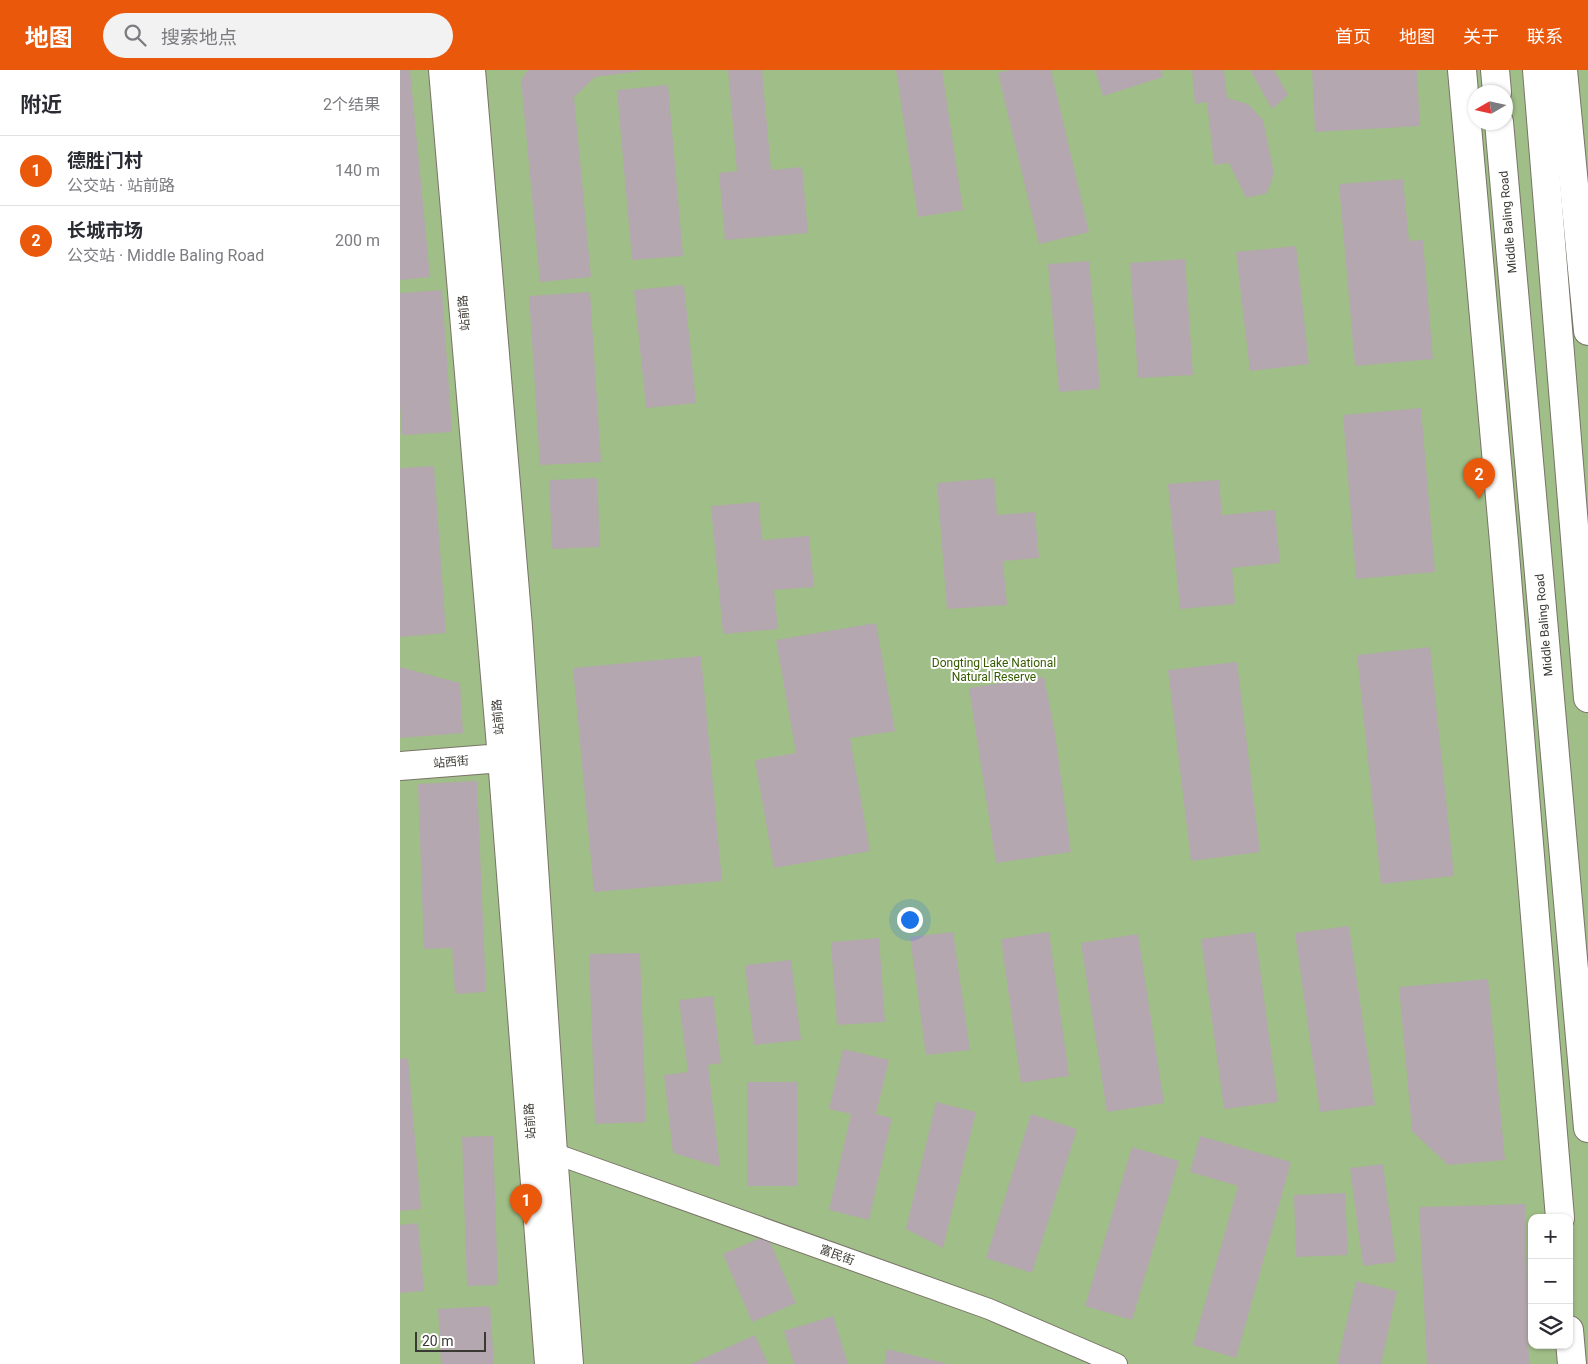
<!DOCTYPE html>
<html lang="zh">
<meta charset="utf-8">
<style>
:root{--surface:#fff;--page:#f2f2f3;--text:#2b2b33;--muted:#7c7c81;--line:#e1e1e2;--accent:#ea580c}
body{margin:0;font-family:Roboto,"Noto Sans SC",sans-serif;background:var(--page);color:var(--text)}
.controls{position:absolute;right:15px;bottom:15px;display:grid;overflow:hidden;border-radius:10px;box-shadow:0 1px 4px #0004}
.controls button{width:45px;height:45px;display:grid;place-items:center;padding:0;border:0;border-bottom:1px solid var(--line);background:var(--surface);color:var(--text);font:25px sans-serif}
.compass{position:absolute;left:1068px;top:15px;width:45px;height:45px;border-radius:50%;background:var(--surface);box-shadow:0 1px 4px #0004;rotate:261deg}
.scale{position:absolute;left:15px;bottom:12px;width:71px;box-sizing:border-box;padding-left:5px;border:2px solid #3b3934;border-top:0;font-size:14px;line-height:18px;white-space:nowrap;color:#3b3934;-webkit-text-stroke:4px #fff;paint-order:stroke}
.you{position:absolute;left:509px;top:849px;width:18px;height:18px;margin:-12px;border:4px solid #fff;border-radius:50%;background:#1a73e8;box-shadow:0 0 0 8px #1a73e833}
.badge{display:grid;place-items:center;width:32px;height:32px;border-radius:50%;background:var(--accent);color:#fff;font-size:16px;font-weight:700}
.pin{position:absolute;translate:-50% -41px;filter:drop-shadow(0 1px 2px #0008)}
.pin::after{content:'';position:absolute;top:26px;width:18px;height:15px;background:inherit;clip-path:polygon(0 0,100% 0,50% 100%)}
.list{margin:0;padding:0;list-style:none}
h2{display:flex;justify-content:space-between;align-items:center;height:65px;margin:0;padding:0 20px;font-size:21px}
h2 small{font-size:16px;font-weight:400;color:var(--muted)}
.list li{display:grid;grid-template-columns:32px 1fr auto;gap:15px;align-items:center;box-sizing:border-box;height:70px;padding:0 20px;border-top:1px solid var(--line)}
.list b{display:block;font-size:19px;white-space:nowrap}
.list p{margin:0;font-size:16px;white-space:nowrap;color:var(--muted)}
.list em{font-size:16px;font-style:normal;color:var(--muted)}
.icon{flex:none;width:28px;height:28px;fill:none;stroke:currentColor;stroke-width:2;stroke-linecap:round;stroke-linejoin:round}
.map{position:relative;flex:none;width:1188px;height:1294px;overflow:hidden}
header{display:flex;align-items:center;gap:30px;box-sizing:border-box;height:70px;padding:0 25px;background:var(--accent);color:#fff}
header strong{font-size:24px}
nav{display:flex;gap:28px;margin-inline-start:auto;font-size:18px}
.search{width:350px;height:45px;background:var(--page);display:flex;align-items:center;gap:12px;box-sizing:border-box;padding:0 18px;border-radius:28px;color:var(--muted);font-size:19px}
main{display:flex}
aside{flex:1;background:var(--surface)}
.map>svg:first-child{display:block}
.green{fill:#a0be87;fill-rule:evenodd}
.building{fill:#b4a7af}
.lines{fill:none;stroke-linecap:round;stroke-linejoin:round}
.street-casing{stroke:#797368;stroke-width:22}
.secondary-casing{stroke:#797368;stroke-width:30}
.primary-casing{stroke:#797368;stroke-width:30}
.street{stroke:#fff;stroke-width:20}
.secondary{stroke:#fff;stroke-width:28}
.primary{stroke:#fff;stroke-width:28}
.labels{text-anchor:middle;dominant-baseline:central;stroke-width:4;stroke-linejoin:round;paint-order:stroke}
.street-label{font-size:12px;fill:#3b3934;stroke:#fff}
.park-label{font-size:12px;fill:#365b00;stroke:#fff}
</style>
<header>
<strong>地图</strong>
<div class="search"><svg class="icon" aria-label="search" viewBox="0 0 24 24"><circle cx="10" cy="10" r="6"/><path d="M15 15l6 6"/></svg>搜索地点</div>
<nav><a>首页</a><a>地图</a><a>关于</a><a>联系</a></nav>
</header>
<main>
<aside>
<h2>附近<small>2个结果</small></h2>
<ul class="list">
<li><span class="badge">1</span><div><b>德胜门村</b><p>公交站 · 站前路</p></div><em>140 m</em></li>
<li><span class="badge">2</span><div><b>长城市场</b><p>公交站 · Middle Baling Road</p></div><em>200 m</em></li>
</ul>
</aside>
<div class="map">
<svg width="1188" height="1294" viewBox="0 0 1188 1294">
<rect width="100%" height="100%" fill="#e8e1d4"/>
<path class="green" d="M0,0h1188v1294h-1188zM1076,22h30v30h-30zM1132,1148h37v127h-37z"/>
<path class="building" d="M0,0h10l20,207 -30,3z
M128,0h112v1l-45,6 -21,20 17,180 -51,5 -19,-202z
M328,0h34l9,100 31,-3 6,66 -83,7 -6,-67 18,-2z
M496,0h46l21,140 -45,7z
M610,0h41l38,162 -50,12 -41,-171z
M695,0h66l2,7 -60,19z
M792,0h32l3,28 21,6 15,16 11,53 -7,20 -21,5 -17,-35 -15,2 -7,-63 -12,2z
M850,0h24l14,25 -16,14z
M912,0h105l3,56 -105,6z
M268,15l15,171 -51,4 -15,-170z
M1003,109l6,62 14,-1 10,119 -78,7 -16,-182z
M896,176l13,118 -59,7 -14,-119z
M785,189l8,116 -55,3 -8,-115z
M689,191l11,128 -41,3 -11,-128z
M284,215l12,118 -50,5 -12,-118z
M42,220l10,142 -50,3 -2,-33v-109z
M190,222l11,170 -61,3 -11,-169z
M1021,338l14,164 -79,7 -13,-164z
M34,396l12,167 -46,4v-169z
M197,408l3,69 -48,2 -3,-69z
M594,408l3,37 38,-3 4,46 -36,3 4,44 -60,4 -10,-126z
M819,410l3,35 53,-5 5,53 -48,5 3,36 -55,5 -12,-125z
M359,432l3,38 47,-4 5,51 -40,3 4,39 -55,5 -12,-128z
M476,553l19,108 -45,7 20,113 -96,17 -19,-108 41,-7 -20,-113z
M1030,577l24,229 -73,8 -24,-229z
M301,586l21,225 -128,11 -21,-224z
M837,592l23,190 -69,9 -23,-191z
M0,597l60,16 3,50 -63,5z
M644,607l11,56 16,119 -75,11 -27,-175z
M77,711l9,211 -31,2 -3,-46 -28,1 -6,-165z
M949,856l26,179 -55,7 -25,-179z
M553,862l17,118 -44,5 -16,-118z
M649,862l20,144 -48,7 -20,-144z
M855,862l23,170 -54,7 -23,-170z
M738,864l26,169 -57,9 -26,-169z
M479,868l6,84 -48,3 -6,-83z
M240,883l6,169 -51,2 -6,-170z
M391,890l10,80 -47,5 -9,-80z
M1088,909l17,181 -57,5 -36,-34 -13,-144z
M313,926l8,67 -13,2 12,102 -47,-14 -9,-78 24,-3 -9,-72z
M443,979l46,11 -13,54 16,4 -23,102 -40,-10 22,-96 -22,-5z
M8,988l13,151 -21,2v-152z
M347,1012h51v104h-51z
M536,1032l40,10 -33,136 -37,-19z
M631,1044l46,15 -45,144 -46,-15z
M93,1066l5,149 -31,1 -5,-149z
M800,1066l91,26 -55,196 -43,-13 45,-159 -48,-14z
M732,1077l47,14 -47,159 -47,-14z
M983,1094l13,98 -33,4 -13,-98z
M945,1123l3,62 -52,2 -2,-62z
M1125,1134l4,160h-102l-8,-157z
M18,1153l6,68 -24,2v-68z
M367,1165l29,68 -44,19 -29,-68z
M956,1211l41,10 -16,73h-44z
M90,1236l4,58h-53l-3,-55z
M433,1246l15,48h-54l-10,-33z
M355,1265l13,29h-77z
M487,1279l58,14v1h-61z"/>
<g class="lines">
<g class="street-casing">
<path id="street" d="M153,1083l436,156 128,55"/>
</g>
<g class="secondary-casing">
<path id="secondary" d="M43,0l59,688 47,606
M71,0l47,557 35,526 16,211
M1062,0l42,472 56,676
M1163,0l25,261
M0,696l102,-8
M1169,1260l3,34"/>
</g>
<g class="primary-casing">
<path id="primary" d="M1095,0l2,22
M1137,0l51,628
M1099,52l89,1006"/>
</g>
<use href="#street" class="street"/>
<use href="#secondary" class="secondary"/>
<use href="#primary" class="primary"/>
</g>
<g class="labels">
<g class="street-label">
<text transform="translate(1108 152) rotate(-95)">Middle Baling Road</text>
<text transform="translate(64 243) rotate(-95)">站前路</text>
<text transform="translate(1144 555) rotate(-95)">Middle Baling Road</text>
<text transform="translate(98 647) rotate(-95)">站前路</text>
<text transform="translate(51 692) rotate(-5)">站西街</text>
<text transform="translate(130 1051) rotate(-94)">站前路</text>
<text transform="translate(437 1185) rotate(20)">富民街</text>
</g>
<g class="park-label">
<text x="594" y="593">Dongting Lake National<tspan x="594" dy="14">Natural Reserve</tspan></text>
</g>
</g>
</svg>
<div class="controls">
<button>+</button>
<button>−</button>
<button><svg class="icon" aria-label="layers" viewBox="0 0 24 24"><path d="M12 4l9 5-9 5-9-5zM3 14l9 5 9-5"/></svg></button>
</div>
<svg class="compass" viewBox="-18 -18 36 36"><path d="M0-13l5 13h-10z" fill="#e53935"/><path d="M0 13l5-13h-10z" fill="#7c7c81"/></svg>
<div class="scale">20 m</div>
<div class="you"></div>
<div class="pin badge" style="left:126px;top:1155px">1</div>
<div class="pin badge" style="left:1079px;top:429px">2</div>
</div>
</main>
